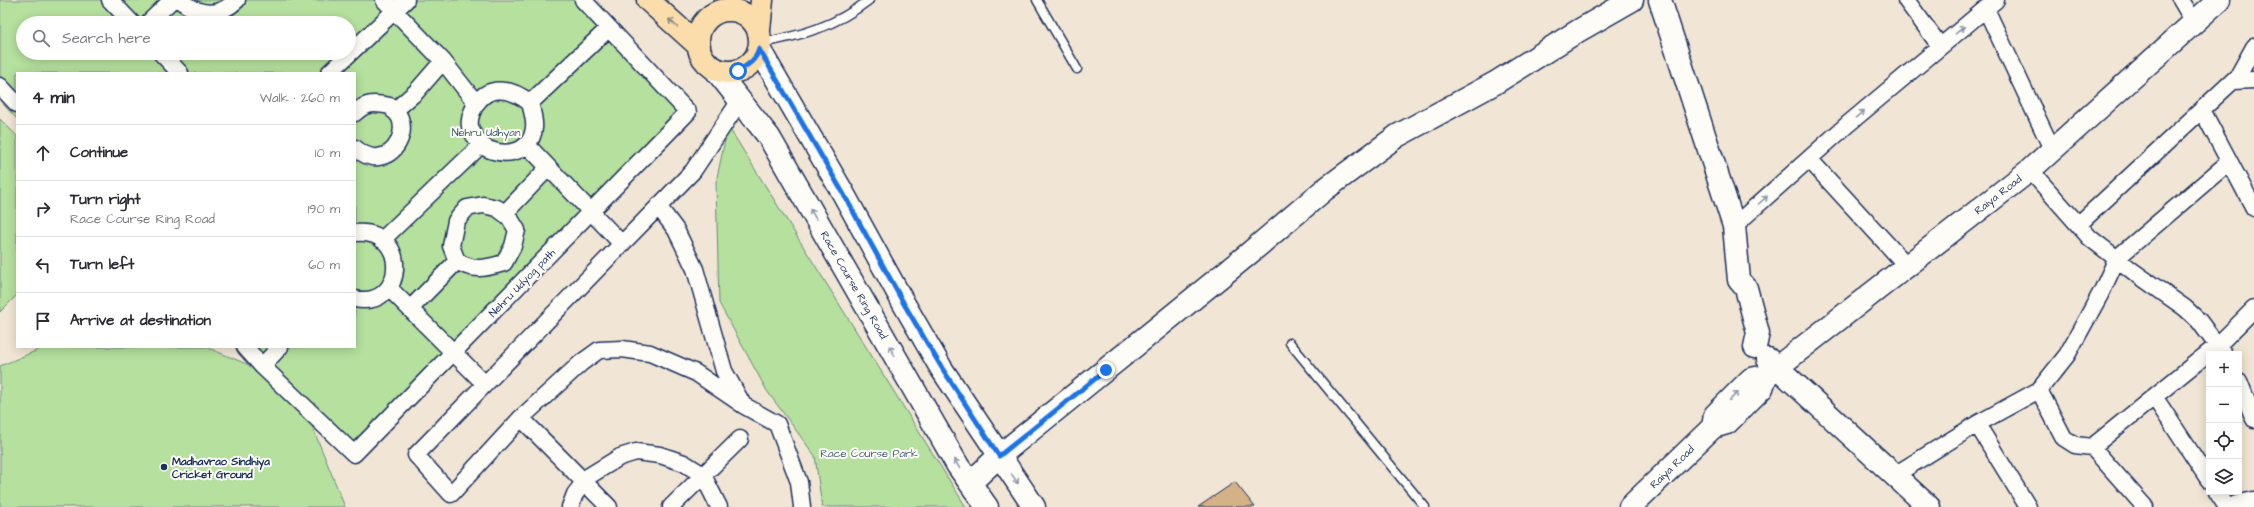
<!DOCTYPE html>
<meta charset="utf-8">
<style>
:root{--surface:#fff;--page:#f2f2f3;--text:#2b2b33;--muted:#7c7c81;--line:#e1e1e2}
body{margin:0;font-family:"Architects Daughter",sans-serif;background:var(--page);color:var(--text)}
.controls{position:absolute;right:12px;bottom:12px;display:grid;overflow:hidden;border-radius:0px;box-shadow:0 2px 10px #0003}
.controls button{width:36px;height:36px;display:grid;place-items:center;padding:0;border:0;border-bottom:1px solid var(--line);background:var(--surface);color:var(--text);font:20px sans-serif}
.stop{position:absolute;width:12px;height:12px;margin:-9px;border:3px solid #1a73e8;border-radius:50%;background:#fff}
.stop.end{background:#1a73e8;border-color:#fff;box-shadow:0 1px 4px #0008}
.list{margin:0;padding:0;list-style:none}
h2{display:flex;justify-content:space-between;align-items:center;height:52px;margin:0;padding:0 16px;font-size:17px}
h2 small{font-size:13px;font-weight:400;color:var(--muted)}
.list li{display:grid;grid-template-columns:26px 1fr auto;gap:12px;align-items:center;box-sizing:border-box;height:56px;padding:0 16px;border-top:1px solid var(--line)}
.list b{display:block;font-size:15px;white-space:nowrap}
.list p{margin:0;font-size:13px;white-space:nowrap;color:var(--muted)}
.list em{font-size:13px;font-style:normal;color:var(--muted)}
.icon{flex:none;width:22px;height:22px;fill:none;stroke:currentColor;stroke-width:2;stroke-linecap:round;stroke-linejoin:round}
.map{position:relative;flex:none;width:2254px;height:507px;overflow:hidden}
.search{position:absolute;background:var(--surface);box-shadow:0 2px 10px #0003;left:16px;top:16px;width:340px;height:44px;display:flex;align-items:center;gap:10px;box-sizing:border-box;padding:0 14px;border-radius:22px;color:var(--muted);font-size:15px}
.panel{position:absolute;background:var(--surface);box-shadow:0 2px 10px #0003;left:16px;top:72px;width:340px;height:276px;border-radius:0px}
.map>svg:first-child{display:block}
.green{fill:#b5e09d;stroke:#68887e;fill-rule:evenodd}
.building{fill:#d5b187;stroke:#1b2f5e}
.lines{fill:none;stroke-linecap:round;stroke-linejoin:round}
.lane-casing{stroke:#1b2f5e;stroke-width:11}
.street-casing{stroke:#1b2f5e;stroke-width:19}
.secondary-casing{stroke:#1b2f5e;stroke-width:25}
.primary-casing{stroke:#1b2f5e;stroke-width:25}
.lane{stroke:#fdfcf7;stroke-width:8}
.street{stroke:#fdfcf7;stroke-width:16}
.secondary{stroke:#fdfcf7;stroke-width:22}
.primary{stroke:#faddab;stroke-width:22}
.oneway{stroke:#8a8684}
.oneway2{stroke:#8c96aa}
.route{stroke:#1a73e8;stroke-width:5}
.poi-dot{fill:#1b2f5e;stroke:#fdfcf7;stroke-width:1.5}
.labels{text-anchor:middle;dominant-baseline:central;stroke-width:4;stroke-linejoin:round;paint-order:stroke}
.park-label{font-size:11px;fill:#425b6e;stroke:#fdfcf7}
.street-label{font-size:11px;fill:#1b2f5e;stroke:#fdfcf7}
.poi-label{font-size:11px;font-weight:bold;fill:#1b2f5e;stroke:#fdfcf7;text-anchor:start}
</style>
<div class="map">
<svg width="2254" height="507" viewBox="0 0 2254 507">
<rect width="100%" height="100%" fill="#f1e6d5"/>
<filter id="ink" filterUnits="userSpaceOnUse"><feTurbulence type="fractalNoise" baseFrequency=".025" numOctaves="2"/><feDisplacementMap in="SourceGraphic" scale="8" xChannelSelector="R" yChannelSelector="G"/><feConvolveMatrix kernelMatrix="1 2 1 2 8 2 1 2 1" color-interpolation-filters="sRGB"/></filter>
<g filter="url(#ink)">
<path class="green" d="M0,0h583l105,112 -334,342 -112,-107h113v-274h-338v46l-17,-18zM23,23h326v30h-326z
M0,119l17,17v159l-17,17z
M728,126l238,381h-144l-7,-51 -48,-65 -48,-88 -3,-121z
M45,347h161l43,18 63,61 33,81h-345v-141z"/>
<path class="building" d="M1235,482l20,25h-57z"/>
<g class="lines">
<g class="lane-casing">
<path id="lane" d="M1037,0l40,69
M760,43c41,-7 76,-17 109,-43
M1290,343l135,164"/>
</g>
<g class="street-casing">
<path id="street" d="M110,0l22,23
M179,0c21,16 39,18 58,0
M384,0l59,61 33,42
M1906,0l34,46
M2181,0l13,22
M1986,9l66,140
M148,23l24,-23
M161,53l19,20
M329,73l77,-73
M2233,81l21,-1
M0,86l17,18
M739,102l-46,69 -277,284 35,39 70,-76 60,-55 18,-13 23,-1 28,4 46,20 47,32
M530,103l79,-75
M2202,110l52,98
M394,111l22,-19 27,-31
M355,113c11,-11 20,-10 35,-7 3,3 8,8 10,12 6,16 -4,37 -22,39 -8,1 -17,-4 -23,-9
M527,145l95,99
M1809,159l98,107
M2030,170l60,68 44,34 51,36 14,13 24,32
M658,206l18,24 19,39 29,102 19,34 34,19 22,58 3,25
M505,213l43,-45
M2079,224l159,-148 16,-29
M1734,226l114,-102 148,-124
M355,233c56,-6 51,77 0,66
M382,240l99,-95c-4,-6 -10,-12 -11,-19 -1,-5 1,-13 4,-18 12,-25 38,-20 56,-5 2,8 5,17 4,25 -3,28 -35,30 -53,17
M389,288l96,96
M410,309l47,-48c17,11 29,7 47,2l9,-17 4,-16 -8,-13 -12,-9 -14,-3 -16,3 -11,13 -5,25 6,15
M245,347l17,19 92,88 334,-342 -105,-112
M262,366l18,-19
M2239,381l15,38
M2039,390l28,-35 35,-64 15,-33 112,-96
M2155,398l54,82
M521,418l88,89
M1977,424l51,83
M2092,447l53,60
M1893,476l84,-52 62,-34 25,48 11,7 17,2 126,-102 36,-36
M2217,492l10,15
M570,507l5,-13 14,-18 31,-19 16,-5 24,3 24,8 19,12 16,32
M671,507l69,-68"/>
</g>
<g class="secondary-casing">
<path id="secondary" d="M1660,0l74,226 5,54 7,8 12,45 -3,14
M759,49l84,144 61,111 37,64 93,139
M714,68l55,69 189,329 29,41
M1768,359l161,148
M1766,376l264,-206 189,-170
M970,483l29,-27 247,-200 78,-66 73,-54 98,-53 83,-52 54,-31
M1630,507l83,-80 14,-4 35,-35 4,-12 -15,3 -36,36 -2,12
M2237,507l17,-4"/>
</g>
<g class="primary-casing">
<path id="primary" d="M648,0l51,46
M698 41a31 31 0 1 1 62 0a31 31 0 1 1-62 0Z
M759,30l3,-30"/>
</g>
<use href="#lane" class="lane"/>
<use href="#street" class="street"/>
<use href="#secondary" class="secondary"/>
<use href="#primary" class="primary"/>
</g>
<defs><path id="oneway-shaft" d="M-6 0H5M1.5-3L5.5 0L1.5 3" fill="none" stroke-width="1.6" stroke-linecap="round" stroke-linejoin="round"/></defs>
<use class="oneway" href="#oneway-shaft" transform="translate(673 23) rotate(-138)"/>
<g class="oneway2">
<use href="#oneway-shaft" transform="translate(1960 30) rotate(-40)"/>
<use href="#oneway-shaft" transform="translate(1860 114) rotate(-40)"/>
<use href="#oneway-shaft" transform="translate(1763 200) rotate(-42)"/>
<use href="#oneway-shaft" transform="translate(813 214) rotate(-120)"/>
<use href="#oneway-shaft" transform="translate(892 351) rotate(-120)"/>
<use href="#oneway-shaft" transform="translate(1734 396) rotate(-44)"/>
<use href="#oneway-shaft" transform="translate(957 464) rotate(-122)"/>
<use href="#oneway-shaft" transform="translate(1015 479) rotate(55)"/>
</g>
</g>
<g class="lines" filter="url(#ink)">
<path class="route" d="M738,71c10,-6 18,-11 21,-22l84,144 61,111 38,64 57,88 107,-86"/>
</g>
<circle class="poi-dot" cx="164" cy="467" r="4"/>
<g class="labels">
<g class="park-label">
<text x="486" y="132">Nehru Udhyan</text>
<text x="869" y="453">Race Course Park</text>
</g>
<g class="street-label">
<text transform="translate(1998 195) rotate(-38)">Raiya Road</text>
<text transform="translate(522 283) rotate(-46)">Nehru Udyog path</text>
<text transform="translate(854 285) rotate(60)">Race Course Ring Road</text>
<text transform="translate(1672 467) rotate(-44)">Raiya Road</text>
</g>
<g class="poi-label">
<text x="172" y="461">Madhavrao Sindhiya<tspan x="172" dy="13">Cricket Ground</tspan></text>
</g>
</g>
</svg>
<div class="controls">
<button>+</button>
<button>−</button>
<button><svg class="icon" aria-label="locate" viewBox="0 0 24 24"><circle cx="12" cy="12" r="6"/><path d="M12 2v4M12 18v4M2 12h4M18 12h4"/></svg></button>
<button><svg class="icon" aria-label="layers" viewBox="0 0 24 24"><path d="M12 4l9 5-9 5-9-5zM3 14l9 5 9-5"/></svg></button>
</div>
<div class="stop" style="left:738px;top:71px"></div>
<div class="stop end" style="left:1106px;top:370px"></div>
<div class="search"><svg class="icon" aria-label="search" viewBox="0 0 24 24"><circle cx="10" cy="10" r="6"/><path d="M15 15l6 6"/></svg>Search here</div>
<section class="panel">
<h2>4 min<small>Walk · 260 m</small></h2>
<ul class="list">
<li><svg class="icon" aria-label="ahead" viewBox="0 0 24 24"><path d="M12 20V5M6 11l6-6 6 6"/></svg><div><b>Continue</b></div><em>10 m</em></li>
<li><svg class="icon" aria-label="right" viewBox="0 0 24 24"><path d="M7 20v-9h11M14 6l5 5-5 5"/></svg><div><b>Turn right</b><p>Race Course Ring Road</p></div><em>190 m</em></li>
<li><svg class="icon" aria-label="left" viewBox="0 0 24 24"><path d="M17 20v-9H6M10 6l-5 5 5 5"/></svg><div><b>Turn left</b></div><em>60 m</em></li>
<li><svg class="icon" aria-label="arrive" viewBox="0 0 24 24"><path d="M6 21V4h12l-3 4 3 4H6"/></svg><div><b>Arrive at destination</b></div></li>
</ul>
</section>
</div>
